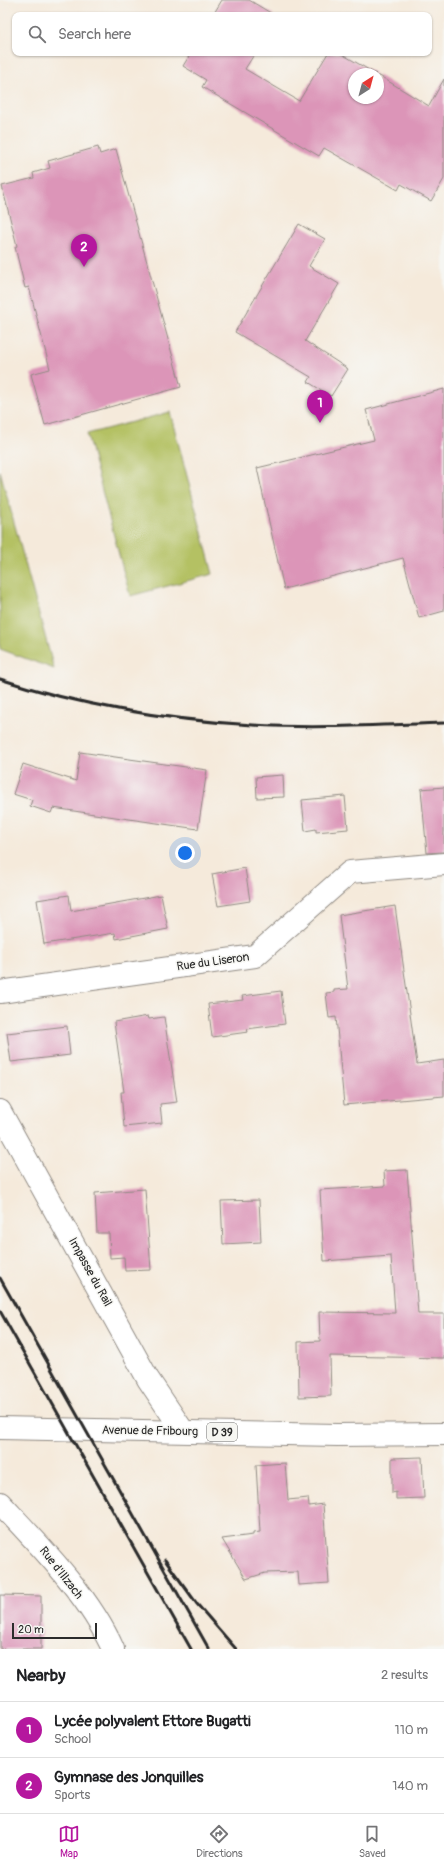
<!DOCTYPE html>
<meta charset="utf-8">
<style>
:root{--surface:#fff;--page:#f6f6f6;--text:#202124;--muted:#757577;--line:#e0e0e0;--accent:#b5179e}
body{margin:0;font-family:Pangolin,sans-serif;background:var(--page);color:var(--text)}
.compass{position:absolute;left:348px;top:68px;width:36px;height:36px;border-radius:50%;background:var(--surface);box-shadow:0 1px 3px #0004;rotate:36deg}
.scale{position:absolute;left:12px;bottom:10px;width:85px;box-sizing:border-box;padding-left:4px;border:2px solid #2b2b2b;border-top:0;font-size:11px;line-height:14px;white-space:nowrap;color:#2b2b2b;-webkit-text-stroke:3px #f6f6f2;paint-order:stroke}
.you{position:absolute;left:185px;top:853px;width:14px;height:14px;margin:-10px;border:3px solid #fff;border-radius:50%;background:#1a73e8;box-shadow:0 0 0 6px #1a73e833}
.badge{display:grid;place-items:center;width:26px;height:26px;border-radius:50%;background:var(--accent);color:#fff;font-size:13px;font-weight:700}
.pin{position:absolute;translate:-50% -33px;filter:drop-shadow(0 1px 2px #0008)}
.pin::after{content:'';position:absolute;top:21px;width:14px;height:12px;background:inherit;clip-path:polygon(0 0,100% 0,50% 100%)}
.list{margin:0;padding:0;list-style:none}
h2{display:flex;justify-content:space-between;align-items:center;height:52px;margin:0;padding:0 16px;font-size:17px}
h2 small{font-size:13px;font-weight:400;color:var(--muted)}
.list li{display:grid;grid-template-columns:26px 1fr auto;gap:12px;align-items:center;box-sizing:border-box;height:56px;padding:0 16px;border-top:1px solid var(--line)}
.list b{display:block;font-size:15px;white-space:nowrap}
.list p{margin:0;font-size:13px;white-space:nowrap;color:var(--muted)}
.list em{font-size:13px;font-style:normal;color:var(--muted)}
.icon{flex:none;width:22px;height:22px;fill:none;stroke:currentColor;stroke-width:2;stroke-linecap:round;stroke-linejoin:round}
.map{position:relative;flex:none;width:444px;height:1649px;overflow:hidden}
.search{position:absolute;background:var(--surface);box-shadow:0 1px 3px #0004;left:12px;right:12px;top:12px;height:44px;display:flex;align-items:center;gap:10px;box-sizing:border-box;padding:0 14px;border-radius:8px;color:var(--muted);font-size:15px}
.sheet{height:164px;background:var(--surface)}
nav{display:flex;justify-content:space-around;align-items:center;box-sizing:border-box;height:56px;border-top:1px solid var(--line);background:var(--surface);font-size:11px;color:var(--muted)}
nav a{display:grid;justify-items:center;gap:2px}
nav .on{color:var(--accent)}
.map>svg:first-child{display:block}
.green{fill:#b4c163;stroke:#707647}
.building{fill:#dc95b8}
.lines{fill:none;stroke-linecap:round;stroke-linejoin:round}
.minor-casing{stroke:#908a83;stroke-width:24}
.primary-casing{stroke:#908a83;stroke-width:24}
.minor{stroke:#fff;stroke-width:22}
.primary{stroke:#fff;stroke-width:22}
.rail{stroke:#2b2b2b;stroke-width:3}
.labels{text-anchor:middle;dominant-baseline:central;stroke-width:3;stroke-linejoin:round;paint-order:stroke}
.shield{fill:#f6f6f2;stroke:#686867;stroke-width:1}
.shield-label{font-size:11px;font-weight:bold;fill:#2b2b2b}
.street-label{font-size:12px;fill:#2b2b2b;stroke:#f6f6f2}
</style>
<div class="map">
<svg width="444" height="1649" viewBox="0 0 444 1649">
<rect width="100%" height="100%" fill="#f6f6f2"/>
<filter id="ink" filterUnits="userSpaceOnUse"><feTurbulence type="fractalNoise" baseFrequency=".025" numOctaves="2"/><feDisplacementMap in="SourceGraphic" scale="8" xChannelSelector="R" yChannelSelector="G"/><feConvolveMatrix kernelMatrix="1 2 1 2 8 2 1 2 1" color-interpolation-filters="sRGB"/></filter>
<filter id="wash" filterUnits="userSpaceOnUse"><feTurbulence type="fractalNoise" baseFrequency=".012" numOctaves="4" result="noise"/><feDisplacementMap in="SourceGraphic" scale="16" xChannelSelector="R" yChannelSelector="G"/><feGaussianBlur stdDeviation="0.9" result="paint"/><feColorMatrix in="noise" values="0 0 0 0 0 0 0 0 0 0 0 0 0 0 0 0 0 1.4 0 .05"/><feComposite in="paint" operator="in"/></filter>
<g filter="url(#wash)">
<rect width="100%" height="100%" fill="#f5eadb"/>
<path class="green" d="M170,412l43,162 -83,22 -43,-162z
M0,471l54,198 -54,-20z"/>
<g id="blocks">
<path class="building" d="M222,0h27l25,15h-61z
M191,53h64l-10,16 54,32 29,-48h12l36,21h-22v24h24v-23l51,31 15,-27v100l-13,22 -30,-17 -3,6 -74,-42 -5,8 -117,-69 4,-7 -23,-14z
M98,147l2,7 16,-5 65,238 -136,38 -14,-51 19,-5 -21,-82 -4,1 -10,-41 2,-1 -15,-60 32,-8 -1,-5 17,-5 -2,-7z
M299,224l26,15 -16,27 30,18 -34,57 43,28 -17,27 -23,-14 3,-5 -76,-45z
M444,389v222l-25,7 -16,-60 -119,31 -27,-121 117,-28 -8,-30z
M80,752l127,18 -9,59 -145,-21 -2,5 -21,-7 2,-6 -19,-6 10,-30 53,17z
M283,775l1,22 -27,1 -1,-21z
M444,787v65l-17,1 -6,-64z
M345,796l3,33 -32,3v-3l-11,2 -3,-31z
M245,868l5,33 -32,5 -6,-32z
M69,895l2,16 90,-16 7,34 -52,10 -1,-6 -71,11 -7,-44z
M395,906l22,158 27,-4v36l-100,9 -8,-88 -7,1 -3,-25 8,-1v-2l14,-1 -9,-74z
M281,991l4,33 -38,5 1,3 -36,5 -4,-33 35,-4 -1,-4z
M148,1016l1,3 15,-2 13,85 -17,2 2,19 -38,4 -3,-35h3l-10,-70z
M67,1026l3,29 -59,7 -4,-29z
M407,1170l11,144h26v44l-114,-2 1,40 -32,1 -1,-55 22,-1 -1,-29 76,1 -4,-57 -67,5 -4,-71 65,-4 -1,-15z
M145,1189l6,81 -26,1 -1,-14 -14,1 -1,-25h-12l-2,-40z
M259,1200l2,42 -38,2 -2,-43z
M422,1457l2,41 -28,1v-7l-4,1v-35z
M285,1463l3,37 20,-2 1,8 14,-2 6,79 -30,2 -1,-13 -33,1 -19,6 -24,-40 31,-4v-2l7,-1 -4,-67z
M0,1595l41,1v53h-41z"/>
</g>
</g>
<g filter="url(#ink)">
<use href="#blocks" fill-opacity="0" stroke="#908a83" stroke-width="1"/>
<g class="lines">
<g class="minor-casing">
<path id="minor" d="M0,992l255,-36 95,-84 94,-8
M0,1111l148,268 35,52
M0,1503c40,43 89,92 113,146"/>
</g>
<g class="primary-casing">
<path id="primary" d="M0,1428l337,7 107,-1"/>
</g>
<use href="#minor" class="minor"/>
<use href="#primary" class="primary"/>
<path class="rail" d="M0,679c81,27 168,41 253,46 63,4 128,0 191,-2
M0,1278l209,371
M0,1311l191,338
M165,1560l32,44 39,45"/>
</g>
</g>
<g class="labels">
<rect class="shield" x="207" y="1423" width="30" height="18" rx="3"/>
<g class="shield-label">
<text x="222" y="1432">D 39</text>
</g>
<g class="street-label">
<text transform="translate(213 962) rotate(-8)">Rue du Liseron</text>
<text transform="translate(90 1272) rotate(61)">Impasse du Rail</text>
<text transform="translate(150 1431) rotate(1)">Avenue de Fribourg</text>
<text transform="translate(61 1573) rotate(52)">Rue d'Illzach</text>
</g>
</g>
</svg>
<svg class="compass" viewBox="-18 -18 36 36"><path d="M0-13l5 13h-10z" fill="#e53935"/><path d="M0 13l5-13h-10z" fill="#757577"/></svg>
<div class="scale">20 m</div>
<div class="you"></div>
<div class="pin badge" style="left:320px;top:423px">1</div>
<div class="pin badge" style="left:84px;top:267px">2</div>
<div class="search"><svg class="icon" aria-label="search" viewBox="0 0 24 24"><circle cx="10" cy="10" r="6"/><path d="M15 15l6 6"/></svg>Search here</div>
</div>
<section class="sheet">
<h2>Nearby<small>2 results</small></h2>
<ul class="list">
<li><span class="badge">1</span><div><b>Lycée polyvalent Ettore Bugatti</b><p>School</p></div><em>110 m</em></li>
<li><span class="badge">2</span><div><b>Gymnase des Jonquilles</b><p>Sports</p></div><em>140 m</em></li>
</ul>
</section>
<nav>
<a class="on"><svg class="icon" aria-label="map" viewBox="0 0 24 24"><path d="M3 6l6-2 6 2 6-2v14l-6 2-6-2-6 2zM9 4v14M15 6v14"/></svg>Map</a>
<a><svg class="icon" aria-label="directions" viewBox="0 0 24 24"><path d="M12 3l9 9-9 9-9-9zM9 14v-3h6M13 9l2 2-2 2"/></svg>Directions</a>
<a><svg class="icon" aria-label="saved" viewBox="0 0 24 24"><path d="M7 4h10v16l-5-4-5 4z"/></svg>Saved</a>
</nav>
